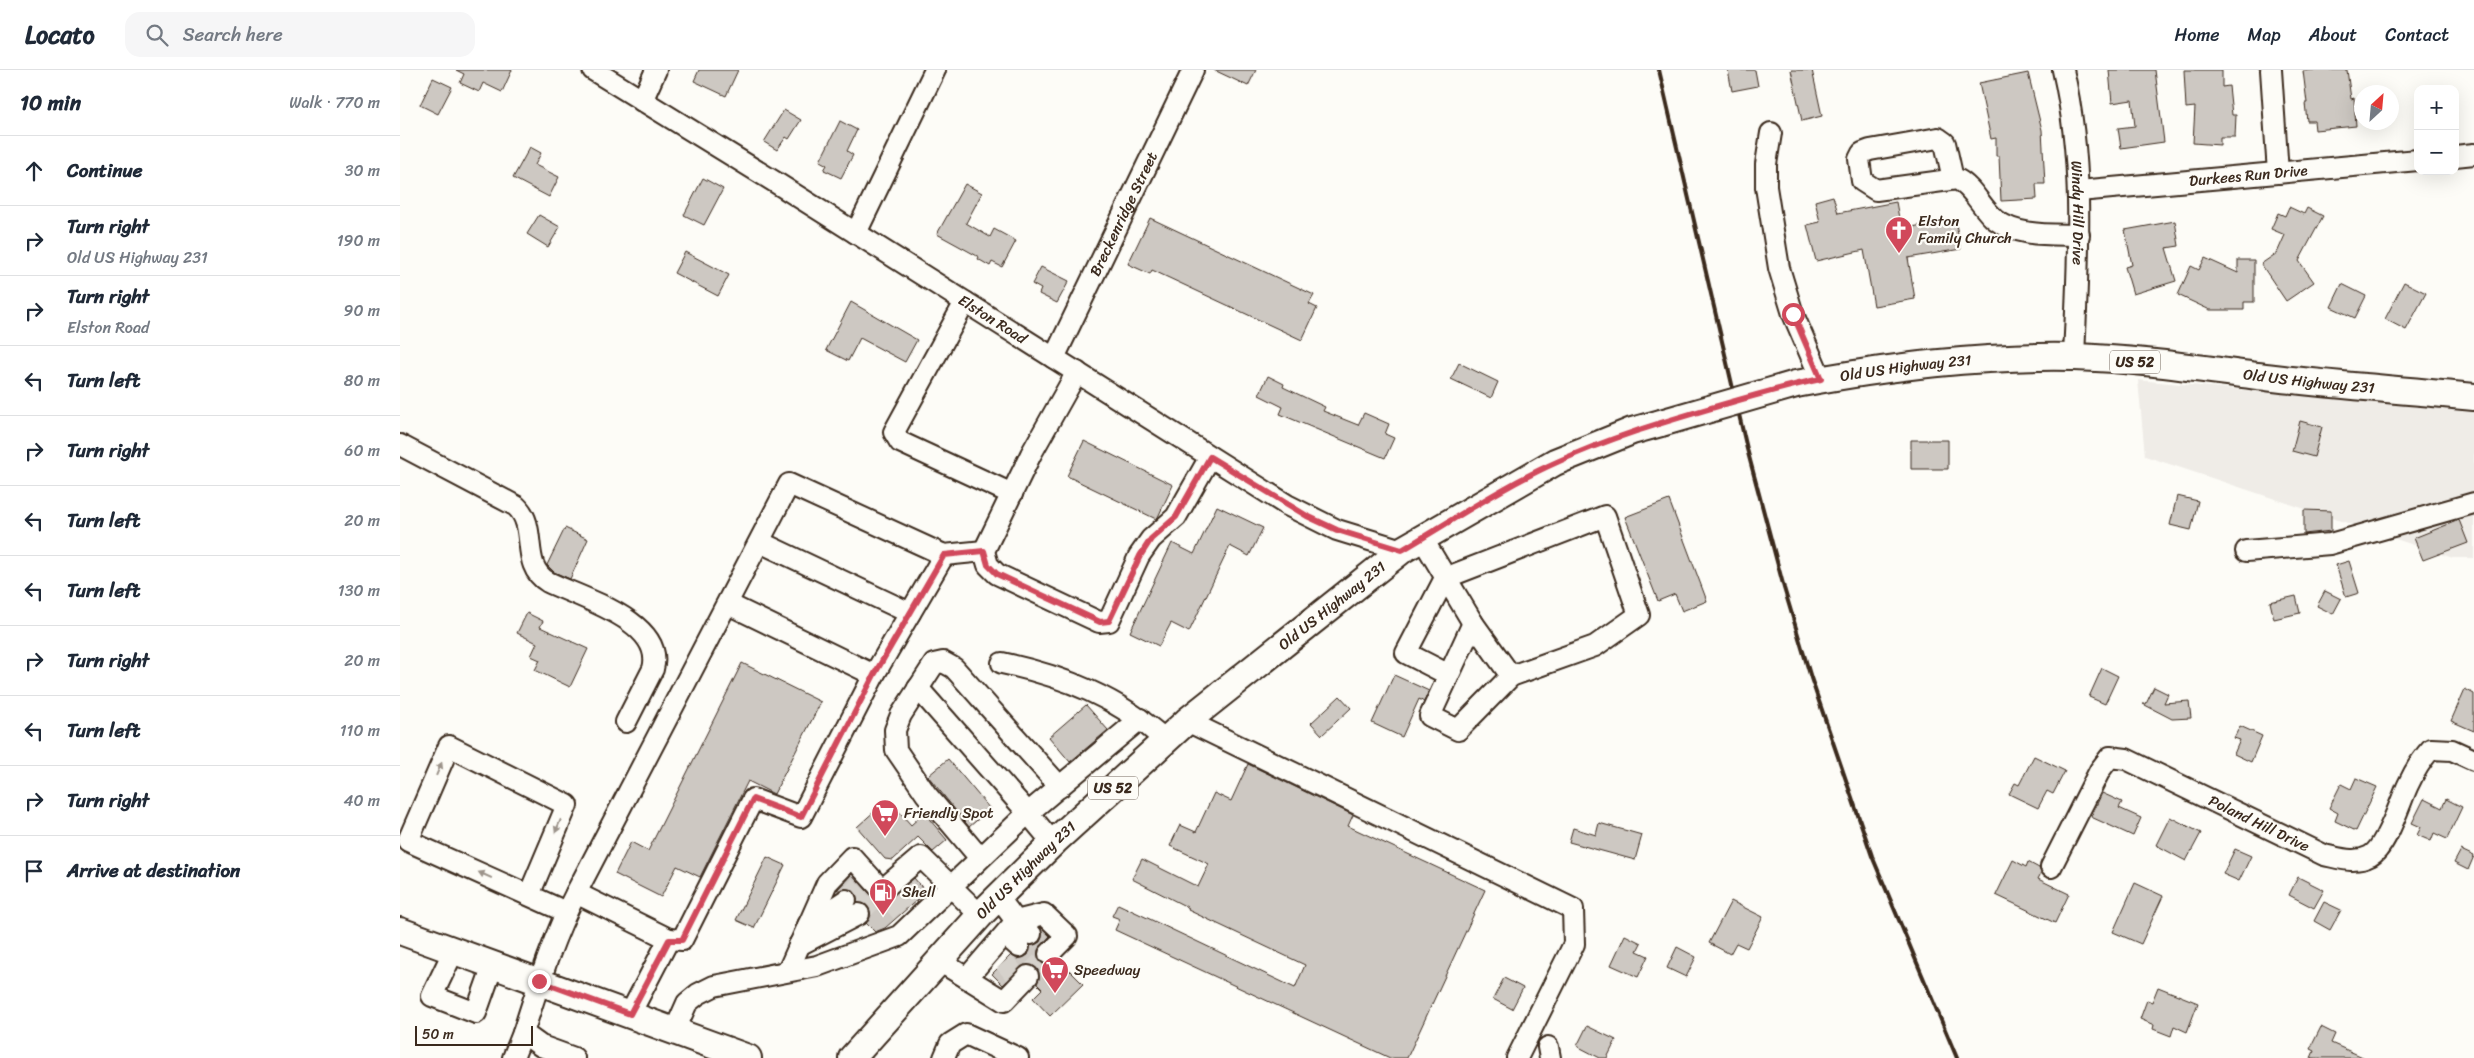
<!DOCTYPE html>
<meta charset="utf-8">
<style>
:root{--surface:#fff;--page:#f6f6f7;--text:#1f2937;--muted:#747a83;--line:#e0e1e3}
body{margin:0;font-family:Sriracha,sans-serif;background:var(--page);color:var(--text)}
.controls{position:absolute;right:15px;top:15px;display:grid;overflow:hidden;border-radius:10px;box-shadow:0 5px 20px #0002}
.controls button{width:45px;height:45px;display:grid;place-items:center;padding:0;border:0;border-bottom:1px solid var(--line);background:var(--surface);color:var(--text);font:25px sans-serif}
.compass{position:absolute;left:1954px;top:15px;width:45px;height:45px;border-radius:50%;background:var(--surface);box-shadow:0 5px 20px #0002;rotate:26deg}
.scale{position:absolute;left:15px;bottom:12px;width:118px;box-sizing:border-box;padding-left:5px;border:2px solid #3b2a1e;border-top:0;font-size:14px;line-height:18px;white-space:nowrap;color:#3b2a1e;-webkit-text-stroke:4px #fdfcf7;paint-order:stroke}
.stop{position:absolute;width:15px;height:15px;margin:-11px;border:4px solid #d1495b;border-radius:50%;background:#fff}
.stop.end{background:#d1495b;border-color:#fff;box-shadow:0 1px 5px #0008}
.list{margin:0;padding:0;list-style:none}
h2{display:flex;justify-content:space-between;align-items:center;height:65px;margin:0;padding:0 20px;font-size:21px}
h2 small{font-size:16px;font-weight:400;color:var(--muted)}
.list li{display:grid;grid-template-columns:32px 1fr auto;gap:15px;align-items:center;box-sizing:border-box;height:70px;padding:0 20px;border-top:1px solid var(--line)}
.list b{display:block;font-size:19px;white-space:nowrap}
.list p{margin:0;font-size:16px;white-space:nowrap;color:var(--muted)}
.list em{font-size:16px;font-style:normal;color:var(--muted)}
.icon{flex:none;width:28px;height:28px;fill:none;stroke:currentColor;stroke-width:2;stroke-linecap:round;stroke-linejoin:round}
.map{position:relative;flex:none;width:2074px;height:988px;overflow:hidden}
header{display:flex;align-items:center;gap:30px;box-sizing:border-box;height:70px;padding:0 25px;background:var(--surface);border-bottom:1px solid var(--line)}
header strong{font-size:24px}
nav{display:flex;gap:28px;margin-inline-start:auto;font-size:18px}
.search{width:350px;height:45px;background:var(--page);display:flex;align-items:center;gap:12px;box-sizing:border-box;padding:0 18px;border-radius:15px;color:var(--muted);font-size:19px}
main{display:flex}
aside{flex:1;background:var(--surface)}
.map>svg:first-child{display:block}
.built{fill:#efece7}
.building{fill:#cdc8c2;stroke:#3b2a1e}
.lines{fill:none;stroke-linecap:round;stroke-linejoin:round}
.minor-tunnel{stroke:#d6d2cc;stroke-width:20;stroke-dasharray:20 10;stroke-linecap:butt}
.minor-casing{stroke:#3b2a1e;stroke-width:24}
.major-casing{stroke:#3b2a1e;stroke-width:30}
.minor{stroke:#fdfcf7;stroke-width:20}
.major{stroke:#fdfcf7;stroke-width:26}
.rail{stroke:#3b2a1e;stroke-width:4}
.major-bridge-casing{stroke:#3b2a1e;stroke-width:30;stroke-linecap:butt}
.major-bridge{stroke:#fdfcf7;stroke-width:26}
.oneway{fill:#9c938a}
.route{stroke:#d1495b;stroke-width:6}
.labels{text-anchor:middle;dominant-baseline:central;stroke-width:4.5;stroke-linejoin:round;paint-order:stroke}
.shield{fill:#fdfcf7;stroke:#75695f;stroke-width:1}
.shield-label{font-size:14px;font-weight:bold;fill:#3b2a1e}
.street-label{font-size:15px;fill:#3b2a1e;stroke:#fdfcf7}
.poi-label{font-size:15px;fill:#3b2a1e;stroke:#fdfcf7;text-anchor:start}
</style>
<header>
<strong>Locato</strong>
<div class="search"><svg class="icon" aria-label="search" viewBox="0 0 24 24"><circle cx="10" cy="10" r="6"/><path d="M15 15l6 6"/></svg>Search here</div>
<nav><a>Home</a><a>Map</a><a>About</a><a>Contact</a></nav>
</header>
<main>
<aside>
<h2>10 min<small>Walk · 770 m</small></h2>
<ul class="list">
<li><svg class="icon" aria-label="ahead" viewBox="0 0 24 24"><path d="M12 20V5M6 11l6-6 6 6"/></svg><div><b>Continue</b></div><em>30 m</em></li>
<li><svg class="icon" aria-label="right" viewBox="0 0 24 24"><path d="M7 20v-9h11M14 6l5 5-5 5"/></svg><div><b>Turn right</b><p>Old US Highway 231</p></div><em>190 m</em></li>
<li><svg class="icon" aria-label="right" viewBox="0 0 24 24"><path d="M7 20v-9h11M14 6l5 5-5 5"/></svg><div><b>Turn right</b><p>Elston Road</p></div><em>90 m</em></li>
<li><svg class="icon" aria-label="left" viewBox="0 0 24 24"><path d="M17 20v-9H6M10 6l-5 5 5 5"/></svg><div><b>Turn left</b></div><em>80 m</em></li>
<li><svg class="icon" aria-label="right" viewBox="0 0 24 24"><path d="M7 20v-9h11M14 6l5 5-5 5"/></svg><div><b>Turn right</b></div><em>60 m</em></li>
<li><svg class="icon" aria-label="left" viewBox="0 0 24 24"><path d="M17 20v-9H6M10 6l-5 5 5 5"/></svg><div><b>Turn left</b></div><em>20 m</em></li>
<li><svg class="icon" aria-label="left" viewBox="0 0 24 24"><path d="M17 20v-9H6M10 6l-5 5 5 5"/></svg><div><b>Turn left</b></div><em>130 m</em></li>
<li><svg class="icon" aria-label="right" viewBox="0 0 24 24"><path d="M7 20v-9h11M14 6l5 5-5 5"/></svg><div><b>Turn right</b></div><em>20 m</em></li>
<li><svg class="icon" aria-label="left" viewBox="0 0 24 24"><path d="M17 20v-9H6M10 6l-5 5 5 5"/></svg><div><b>Turn left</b></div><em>110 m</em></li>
<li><svg class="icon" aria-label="right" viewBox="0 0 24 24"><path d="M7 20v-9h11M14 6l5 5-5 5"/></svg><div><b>Turn right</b></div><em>40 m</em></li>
<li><svg class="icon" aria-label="arrive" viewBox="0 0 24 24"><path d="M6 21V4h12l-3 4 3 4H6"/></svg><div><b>Arrive at destination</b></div></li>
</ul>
</aside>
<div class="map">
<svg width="2074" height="988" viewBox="0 0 2074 988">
<rect width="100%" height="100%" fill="#fdfcf7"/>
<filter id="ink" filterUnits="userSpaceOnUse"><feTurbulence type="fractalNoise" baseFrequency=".02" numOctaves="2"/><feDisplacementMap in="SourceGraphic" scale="10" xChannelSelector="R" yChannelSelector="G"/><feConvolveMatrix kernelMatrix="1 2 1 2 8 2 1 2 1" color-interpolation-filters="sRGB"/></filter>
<g filter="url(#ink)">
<path class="built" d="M1738,310l336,32v146h-21l-308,-102z"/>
<path class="building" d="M56,0h56l-10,22 -19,-9 -4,9 -19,-9 4,-9z
M299,0h39l-12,26 -32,-15z
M814,0h42l-8,16z
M1328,0h27l3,16 -26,5z
M1391,0h21l10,46 -20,5z
M1709,0h46l9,72 -43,6 -3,-20 17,-2 -3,-26 -20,3z
M1784,0h38v17l7,-1 3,29h4l-1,22h-15v8l-27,-2 2,-36 -9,1z
M1912,0h35l4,29 3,-1 2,28 -41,4 -1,-9h-7l-2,-18h2l-4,-32z
M1628,3l14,57 3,54h-9l1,15 -36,2 -2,-45h-3v-18l-5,1 -12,-56z
M33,8l19,9 -14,27 -18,-9z
M384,40l17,10 -12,19 -3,-2 -9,13 -13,-8z
M440,51l17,9 -10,21 6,4 -12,23 -17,-8 3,-5 -7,-4z
M130,77l11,6 -6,12 24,12 -10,20 -36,-19z
M303,108l20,11 -19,36 -20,-10z
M565,114l17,9 -16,30 24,14 4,-8 22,12 -14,26 -10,-5 -2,4 -12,-7 1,-2 -42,-23z
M1433,126l5,17 58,-11 5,27 54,-10 6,30 -53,9 7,41 -41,7 -10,-56 -48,11 -9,-36 13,-3 -5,-21z
M1889,137l15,7 3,-6 16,8 -24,45 15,21 -28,19 -25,-37 16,-11 8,-18 -14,-6 7,-16 7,3z
M139,145l21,12 -12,20 -21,-13z
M750,148l164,77 -5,9 8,4 -15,32 -150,-70 -2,4 -22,-10z
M1775,151l4,25 -13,2 10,33 -43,13 -8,-27 7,-2 -7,-35z
M285,182l44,23 -11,21 -44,-23z
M1805,188l33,15v-13h16v42h-10v8h-34l-32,-15 13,-29 8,4z
M641,197l28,14 -12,22 -18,-9 2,-5 -9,-5z
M2004,212l22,11 -20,37 -21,-11z
M1942,214l24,12 -11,22 -24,-11z
M451,232l66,38 -12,22 -45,-24 -12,23 -22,-11z
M1059,293l39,19 -7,16 -40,-19z
M868,306l16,8 -1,3 42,20 -2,4 35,14 6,-12 25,11 -4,10 9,4 -9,20 -105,-44 3,-7 -24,-12z
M1900,351l22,6 -8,30 -22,-6z
M1511,370h37v29h-37z
M684,371l89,44 -15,32 -2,2 -89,-43z
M1777,426l21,5 -7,29 -21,-5z
M1269,430l38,101 -25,10 -7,-17 -17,7 -33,-84z
M817,436l46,22 -14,28 -19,-10 -41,86 -18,-9 -12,23 -29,-14 42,-89 22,11z
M1904,440l27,1v20l-27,3z
M2059,450l9,23 -45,17 -9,-22z
M165,458l23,11 -18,40 -16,-7 -7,-7z
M1949,491l10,32 -13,4 -10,-32z
M1925,521l16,8 -8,15 -16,-8z
M1896,526l4,17 -26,6 -4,-17z
M127,543l16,8 -3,6 48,22 -18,38 -35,-17 5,-10 -9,-4 6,-13 -20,-10z
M342,593l79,39 -47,92 -26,-13 -48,96 -23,-11 -16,31 -46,-23 16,-32 17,9z
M1702,598l16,8 -13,28 -16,-7z
M994,605l35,16 -5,11 -5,-3 -17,38 -30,-14z
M1754,617l14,7 -4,9 25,-2 2,17 -19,1 -29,-15h3z
M2065,619l9,5v37l-23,-10z
M940,626l11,12 -29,27 -11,-12z
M686,635l22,25 -38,32 -21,-25z
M1840,656l22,10 -11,26 -17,-8 6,-14 -6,-2z
M1634,686l31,15 -12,23 -6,-3 -9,17 -29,-14 6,-11 4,2z
M548,689l42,50 -21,18 -41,-51z
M848,694l105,51 -5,11 137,64 -78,168h-17l-275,-128 5,-11 -8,-3 6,-12 177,84 10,-23 -117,-55 1,-2 -57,-29 10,-20 56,28 11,-23 -39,-18 10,-21 16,7 18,-39 17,8z
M1956,708l21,9 -21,44 -21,-10 3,-8 -9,-5 12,-24 10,5z
M1702,723l20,9 -3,6 22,10 -8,18 -42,-19z
M488,729l23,26 13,-12 23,27 -14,12 -15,-15 -25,23 -8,-1 -28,-32z
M2024,729l18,9 4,-9 16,8 -15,32 -13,-6 -3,8 -14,-6 4,-8 -9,-4z
M1770,747l31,16 -15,28 -30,-16z
M1199,753l43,12 -7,25 -66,-18 4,-14 23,7z
M1835,779l16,7 -12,25 -16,-7z
M2061,780l13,6 -6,14 -14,-7z
M367,787l18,8 -31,63 -18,-8z
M1613,790l13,7 2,-5 11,6 2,5 -3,6 31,15 -14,29 -59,-28z
M452,804l28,31 34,-27 12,14 -41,36 -10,4 -9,-9 5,-8 -2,-7 -4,-4 -8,-1 -1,-9 -4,-4h-15z
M1898,807l26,13 -10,18 -25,-13z
M1735,813l28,13 -22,48 -28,-12z
M1331,831l32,16 -16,31 -11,-5 -6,11 -21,-11z
M1924,832l17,8 -11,20 -16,-9z
M641,857l9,9 -12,14 2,12 6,4 12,-4 5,6 2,-2 18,18 -33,32 -17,-18 9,-9 -5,-5 2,-11 -3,-6 -12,-2 -21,20 -11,-11 19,-19 6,4 11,-4 2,-9 10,-4 2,-5z
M1225,865l16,8 -4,8 11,5 -10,21 -27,-12z
M1277,877l19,10 -10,20 -19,-9z
M1104,908l19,10 -11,21 -19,-10z
M1758,917l40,16 -11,29 -13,-6 -3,10 -18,-7 1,-4 -14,-6 7,-19 5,2z
M1187,956l29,14 -9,18h-7l-23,-12z
M1921,957l14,7 -4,9 34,15h-54l3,-7 -4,-2z"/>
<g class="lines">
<path class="minor-tunnel" d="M502,815l14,16
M488,827l14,16
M446,830l15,-16
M459,844l15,-16
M604,892l14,16
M628,906l21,-22"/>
<g class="minor-casing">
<g id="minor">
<path id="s1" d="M193,0l182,112 512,323 50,25 65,20"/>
<path id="s2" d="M1663,0c22,95 15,191 11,287"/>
<path d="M1871,0l7,103"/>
<path d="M242,31l14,-31"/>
<path d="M1371,63l-5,31v23l13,81 14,46 28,65"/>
<path d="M2055,86l19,-2"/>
<path d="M1553,109l-8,-36 -7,-5 -68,12 -8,3 -3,6 3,22 14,9 81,-11c17,9 24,29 39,41 22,17 57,14 83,15"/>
<path id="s3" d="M1679,121l339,-31"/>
<path d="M456,163l79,-163"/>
<path d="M565,232l-71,130 6,10 112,52"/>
<path id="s4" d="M654,288l139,-288"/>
<path d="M677,302l-46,82 -47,97 4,14 9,9 102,48 10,-1 30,-65 12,-17 25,-22 34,-60"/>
<path d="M0,375l116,61c23,21 3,59 32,76 33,16 118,40 105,87l-27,53"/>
<path d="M1022,468l51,85 38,53"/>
<path d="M360,472l150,71"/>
<path d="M1846,481l84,-7 144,-41"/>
<path d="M328,534l146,71"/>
<path d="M602,593c61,13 117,35 163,77"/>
<path d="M1049,605l-43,-22 39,-75 160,-62 34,99 -44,31 -84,30 -53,54 -28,-14 43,-93"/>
<path d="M518,618l110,125 112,-94"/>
<path d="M787,651l386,188 1,35 -57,114"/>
<path d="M580,788l-54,-64 -30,-44 -1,-20 6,-15 33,-51 9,-2 11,6 106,119"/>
<path id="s5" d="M1651,797l49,-97 10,-13 16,2 198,96c15,3 31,9 46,1 16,-8 30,-54 38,-71 6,-13 13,-25 23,-36l21,1 22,10"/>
<path d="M176,823l213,-409 155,71 40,-4"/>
<path d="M129,825l38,-90 -118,-59 -41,95 158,71"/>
<path d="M598,827l18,24 28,-7 23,22 -18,18"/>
<path d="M408,855l38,-25"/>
<path d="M605,865l14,12"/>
<path d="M269,869l13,1 71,-141 48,18 73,-142 70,-120"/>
<path d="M399,875l60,-31"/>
<path d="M54,880l-22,46 44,17 17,-48"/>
<path d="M539,891l28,17 49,-57 15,13"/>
<path d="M388,901l39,-88 25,-26 30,33 39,-33 59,58"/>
<path d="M567,908l37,23 24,-25"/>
<path d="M275,960l12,-27 11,-9 16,-8 103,-20 82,-30 129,-123 25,30"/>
<path d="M1148,977l2,11"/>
<path d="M113,988l10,-25"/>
<path d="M174,988l-33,-12 -18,-13c15,-47 30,-96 53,-140l93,46 -39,75"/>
<path d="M544,988l6,-14 16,-10 52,24"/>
</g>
</g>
<g class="major-casing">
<g id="major">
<path id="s6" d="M1396,314c92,-17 184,-29 278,-27 67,2 134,13 200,21 66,8 133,12 200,19"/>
<path d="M0,861l348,127"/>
<path id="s7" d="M452,988l132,-147 71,-70 132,-120 215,-171 153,-88 77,-31 29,-8"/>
</g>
</g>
<use href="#minor" class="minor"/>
<use href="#major" class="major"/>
<path class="rail" d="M1259,0l88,379 37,139 27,90 61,178 85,202"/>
<g class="major-bridge-casing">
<path id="major-bridge" d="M1261,353l135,-39"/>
</g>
<use href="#major-bridge" class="major-bridge"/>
</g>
<defs><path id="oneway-solid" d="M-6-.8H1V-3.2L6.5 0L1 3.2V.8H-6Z" transform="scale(1.25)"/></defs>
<g class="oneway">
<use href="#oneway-solid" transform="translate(39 699) rotate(-67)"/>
<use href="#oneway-solid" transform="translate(158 756) rotate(113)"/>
<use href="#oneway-solid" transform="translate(85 805) rotate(-156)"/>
</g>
</g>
<g class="lines" filter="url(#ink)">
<path class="route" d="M139,911l91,33 39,-74h13l71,-141 48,18 73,-142 70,-120 40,-4 4,14 9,9 103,48 9,-1 31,-65 11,-17 25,-22 34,-60 97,59 30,14 65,20c51,-30 101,-64 155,-88 52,-24 106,-40 161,-56 34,-10 68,-20 103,-27l-28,-65"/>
</g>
<defs>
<g id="church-pin" transform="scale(1.4375)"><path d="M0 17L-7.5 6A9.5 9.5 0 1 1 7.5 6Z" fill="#d1495b" stroke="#fdfcf7"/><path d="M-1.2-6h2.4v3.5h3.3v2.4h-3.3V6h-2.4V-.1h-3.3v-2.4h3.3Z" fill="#fff"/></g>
<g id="supermarket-pin" transform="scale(1.4375)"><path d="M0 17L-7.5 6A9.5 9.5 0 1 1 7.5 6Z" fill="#d1495b" stroke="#fdfcf7"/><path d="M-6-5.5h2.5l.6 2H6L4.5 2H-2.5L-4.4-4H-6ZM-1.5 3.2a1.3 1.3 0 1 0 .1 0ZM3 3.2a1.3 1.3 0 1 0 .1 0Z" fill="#fff"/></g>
<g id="fuel-pin" transform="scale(1.4375)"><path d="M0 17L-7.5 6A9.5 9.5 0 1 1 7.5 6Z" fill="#d1495b" stroke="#fdfcf7"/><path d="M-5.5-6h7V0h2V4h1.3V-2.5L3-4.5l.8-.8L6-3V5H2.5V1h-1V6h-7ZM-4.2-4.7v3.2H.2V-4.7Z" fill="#fff"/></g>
</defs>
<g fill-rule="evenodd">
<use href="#church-pin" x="1499" y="160"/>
<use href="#supermarket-pin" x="485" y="743"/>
<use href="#fuel-pin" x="483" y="822"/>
<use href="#supermarket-pin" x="655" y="900"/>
</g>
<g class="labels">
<g class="shield">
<rect x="1710" y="280.5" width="50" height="23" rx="4"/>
<rect x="688" y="706.5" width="50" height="23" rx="4"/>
</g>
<g class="shield-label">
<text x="1735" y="292">US 52</text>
<text x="713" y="718">US 52</text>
</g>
<g class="street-label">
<text stroke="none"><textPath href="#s3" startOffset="170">Durkees Run Drive</textPath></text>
<text stroke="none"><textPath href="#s2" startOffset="144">Windy Hill Drive</textPath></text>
<text stroke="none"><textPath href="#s4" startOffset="160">Breckenridge Street</textPath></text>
<text stroke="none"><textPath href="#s1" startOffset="471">Elston Road</textPath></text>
<text stroke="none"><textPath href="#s6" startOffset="111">Old US Highway 231</textPath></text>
<text stroke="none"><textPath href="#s6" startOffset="516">Old US Highway 231</textPath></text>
<text stroke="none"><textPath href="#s7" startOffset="661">Old US Highway 231</textPath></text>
<text stroke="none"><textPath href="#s5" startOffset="289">Poland Hill Drive</textPath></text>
<text stroke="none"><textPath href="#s7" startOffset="256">Old US Highway 231</textPath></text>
</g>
<g class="poi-label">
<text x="1518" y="151">Elston<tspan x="1518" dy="17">Family Church</tspan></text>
<text x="504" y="743">Friendly Spot</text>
<text x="502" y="822">Shell</text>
<text x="674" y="900">Speedway</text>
</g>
</g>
</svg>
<div class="controls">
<button>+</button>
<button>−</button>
</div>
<svg class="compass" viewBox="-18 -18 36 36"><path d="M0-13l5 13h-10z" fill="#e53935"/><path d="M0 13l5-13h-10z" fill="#747a83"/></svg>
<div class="scale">50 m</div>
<div class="stop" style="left:1393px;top:244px"></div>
<div class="stop end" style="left:139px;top:911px"></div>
</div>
</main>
